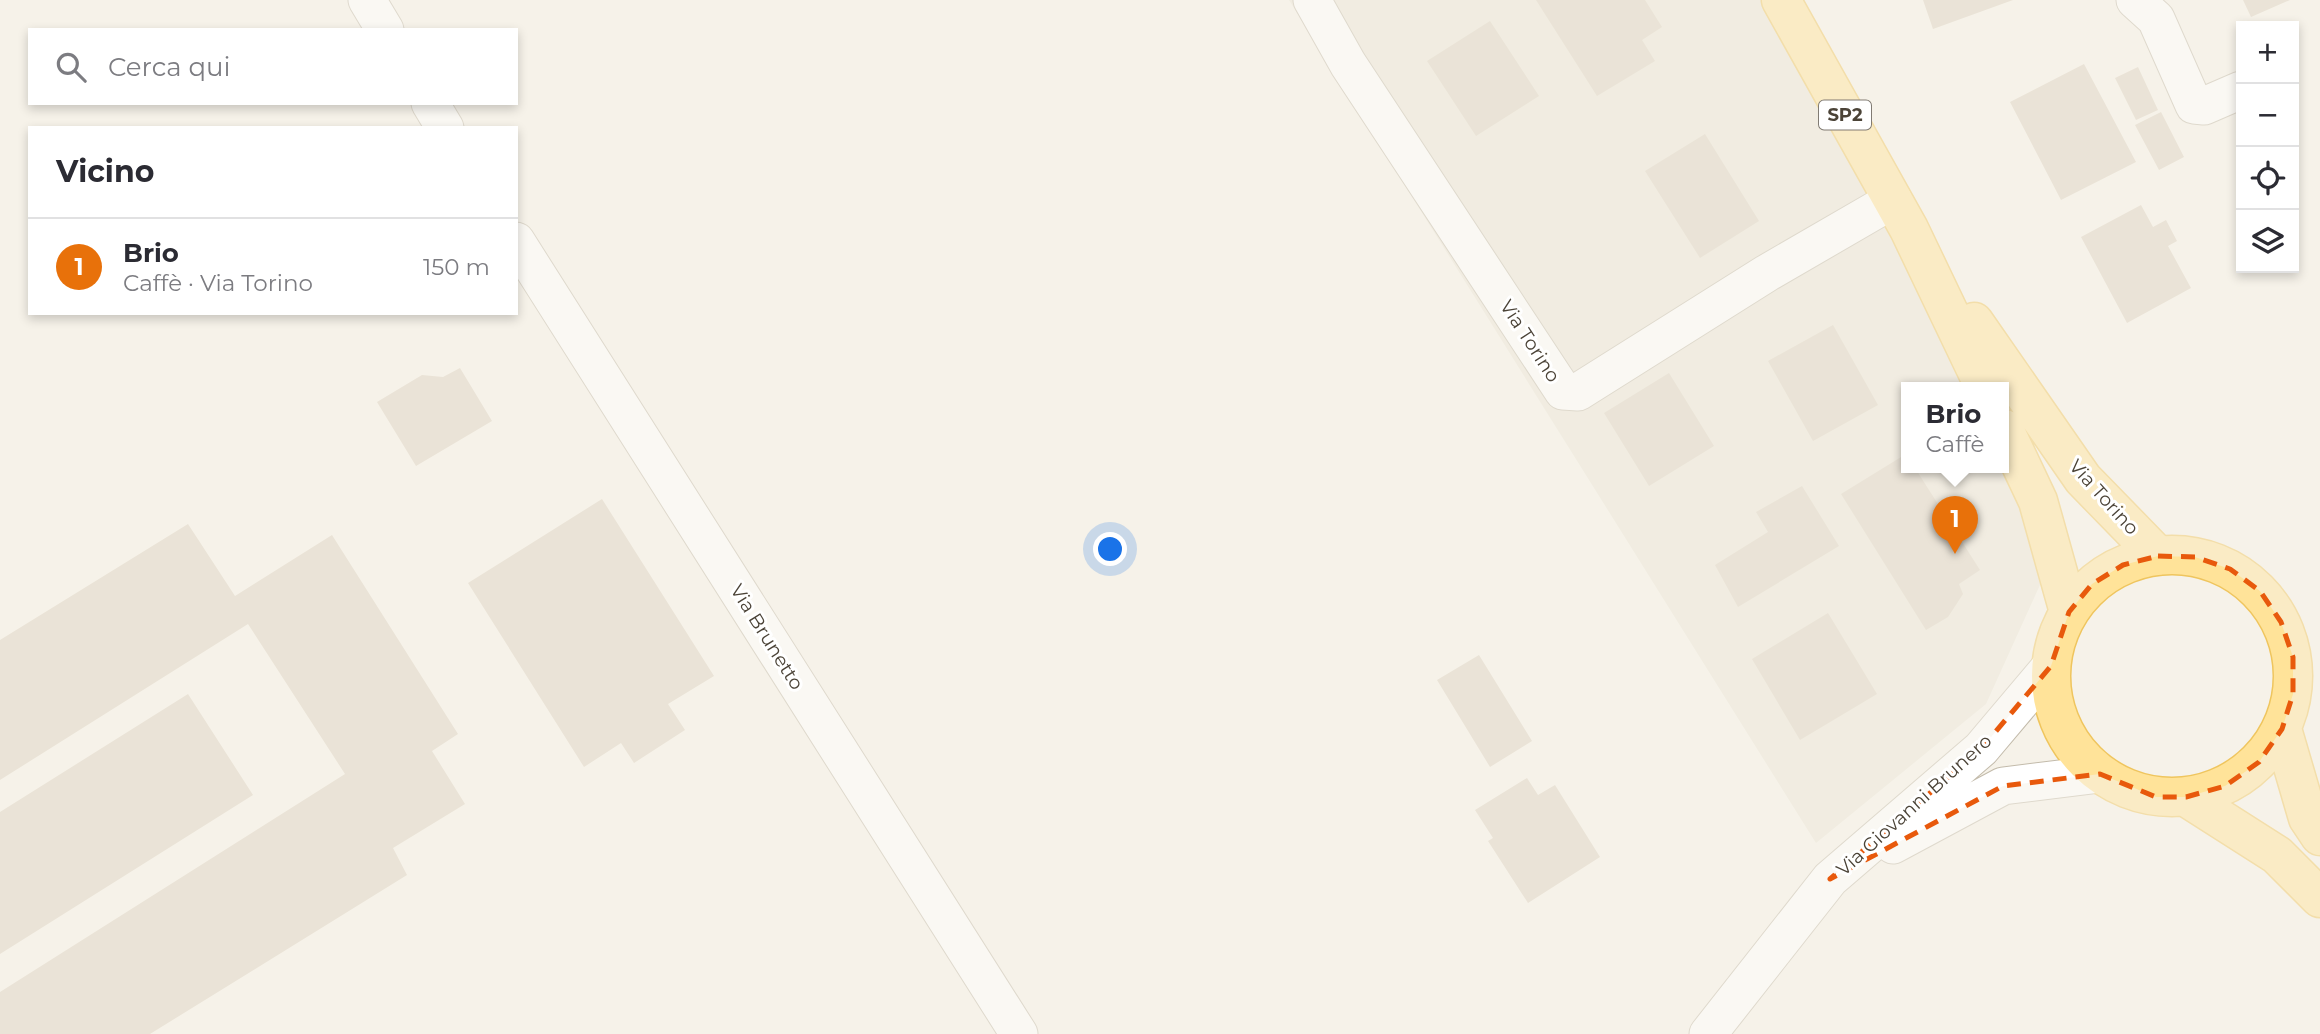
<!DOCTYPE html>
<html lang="it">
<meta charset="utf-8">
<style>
:root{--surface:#fff;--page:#f7f7f7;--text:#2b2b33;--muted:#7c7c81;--line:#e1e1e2;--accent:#d93025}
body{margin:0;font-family:Montserrat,sans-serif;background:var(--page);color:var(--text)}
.controls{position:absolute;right:21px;top:21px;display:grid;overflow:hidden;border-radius:0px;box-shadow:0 4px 10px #0003}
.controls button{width:63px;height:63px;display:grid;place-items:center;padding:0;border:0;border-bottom:2px solid var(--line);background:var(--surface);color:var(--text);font:35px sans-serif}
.you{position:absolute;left:1111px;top:550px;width:24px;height:24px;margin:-18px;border:5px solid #fff;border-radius:50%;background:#1a73e8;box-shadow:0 0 0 10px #1a73e833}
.badge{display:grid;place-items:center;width:46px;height:46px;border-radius:50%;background:var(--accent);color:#fff;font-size:23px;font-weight:700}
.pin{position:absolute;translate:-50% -58px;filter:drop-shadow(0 2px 4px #0008)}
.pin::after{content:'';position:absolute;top:37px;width:24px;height:21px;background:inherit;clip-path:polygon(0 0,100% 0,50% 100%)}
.popup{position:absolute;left:1901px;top:382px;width:108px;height:91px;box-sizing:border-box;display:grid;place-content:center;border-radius:0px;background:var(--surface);filter:drop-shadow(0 2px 5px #0005);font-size:23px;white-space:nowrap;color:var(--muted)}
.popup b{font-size:26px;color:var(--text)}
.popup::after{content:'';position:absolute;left:50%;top:100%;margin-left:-14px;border:14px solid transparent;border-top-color:var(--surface)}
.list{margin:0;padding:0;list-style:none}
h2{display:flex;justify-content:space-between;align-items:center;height:91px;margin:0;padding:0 28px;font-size:30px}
h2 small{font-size:23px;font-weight:400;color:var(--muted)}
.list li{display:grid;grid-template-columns:46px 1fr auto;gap:21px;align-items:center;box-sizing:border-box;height:98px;padding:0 28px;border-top:2px solid var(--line)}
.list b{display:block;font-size:26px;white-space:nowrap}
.list p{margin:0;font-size:23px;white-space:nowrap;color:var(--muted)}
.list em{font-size:23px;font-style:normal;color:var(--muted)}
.icon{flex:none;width:38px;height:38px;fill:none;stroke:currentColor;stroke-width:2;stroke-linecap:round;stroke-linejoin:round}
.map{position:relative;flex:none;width:2320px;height:1034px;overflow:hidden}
.search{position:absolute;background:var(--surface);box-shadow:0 4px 10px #0003;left:28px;top:28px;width:490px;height:77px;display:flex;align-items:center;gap:18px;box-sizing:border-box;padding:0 24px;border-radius:0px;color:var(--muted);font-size:26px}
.panel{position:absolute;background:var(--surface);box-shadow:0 4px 10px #0003;left:28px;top:126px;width:490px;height:189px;border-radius:0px}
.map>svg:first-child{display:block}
.residential{fill:#eae5d7}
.building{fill:#dcd1c0}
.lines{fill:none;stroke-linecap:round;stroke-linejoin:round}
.street-casing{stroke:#c3bbab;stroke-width:39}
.primary-casing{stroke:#efc55e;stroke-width:41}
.street{stroke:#fff;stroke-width:37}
.primary{stroke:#ffe399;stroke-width:38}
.marked{fill:none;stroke:#e8590c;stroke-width:5;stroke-dasharray:14 9;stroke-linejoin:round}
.labels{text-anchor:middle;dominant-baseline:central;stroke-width:6;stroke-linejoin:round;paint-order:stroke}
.shield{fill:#fff;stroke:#817b73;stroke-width:2}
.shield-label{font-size:18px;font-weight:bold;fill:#4b4337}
.street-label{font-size:19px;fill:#4b4337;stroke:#fff}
</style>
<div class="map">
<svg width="2320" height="1034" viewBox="0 0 2320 1034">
<rect width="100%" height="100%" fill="#f6f2e9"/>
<path class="residential" d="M1289,0h478l203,388h-64v80h98v-8l40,116 -58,128 -170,139z"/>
<path class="building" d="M1536,0h109l17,27 -20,13 13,21 -58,35z
M1923,0h90l-80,29z
M2243,0h47l-39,17z
M1490,21l49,75 -63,40 -49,-75z
M2084,64l52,98 -75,38 -51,-98z
M2138,67l20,43 -22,10 -21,-42z
M2161,112l23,45 -25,13 -24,-45z
M1705,134l54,87 -59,37 -55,-87z
M2141,205l12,22 13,-7 11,21 -9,5 23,42 -64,35 -46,-86z
M1833,325l45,80 -65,36 -45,-80z
M460,368l32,53 -76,45 -39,-64 45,-27 21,2z
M1669,373l45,73 -65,40 -45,-73z
M1906,454v14h9l65,102 -21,14 4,10 -15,23 -22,13 -85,-136z
M1802,486l37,60 -101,61 -23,-42 53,-33 -12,-20z
M602,499l112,177 -46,28 17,26 -51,33 -13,-20 -37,24 -116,-184z
M188,524l47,72 97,-61 126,199 -26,17 33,53 -72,44 14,27 -257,159h-150v-42l345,-218 -97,-150 -248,156v-140z
M1828,613l49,81 -77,46 -48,-81z
M1479,655l53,86 -42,26 -53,-87z
M188,694l65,101 -253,159v-142z
M1527,778l11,17 17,-10 45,72 -72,46 -40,-62 5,-3 -18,-28z"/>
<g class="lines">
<g class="street-casing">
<path id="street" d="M367,0l18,30
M1312,0l36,64 215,327 15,1 189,-119 126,-73
M2135,0l21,19 38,86 10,1 37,-16
M430,103l15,25
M516,241l503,793
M1893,845l110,-59 97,-12
M1708,1034l122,-155 151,-130 70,-83"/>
</g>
<g class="primary-casing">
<path id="primary" d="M1781,0l128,229 76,159
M1974,322l109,157 75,77
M2004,429l34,72 31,111
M2051 676a121 121 0 1 1 242 0a121 121 0 1 1-242 0Z
M2282,729l26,89 12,18
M2186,797l91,58 43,43"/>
</g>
<use href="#street" class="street"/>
<use href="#primary" class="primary"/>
</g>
<path d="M0 0H2320V1034H0ZM2158,556l37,1 35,12 30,22 21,31 12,35v37l-11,35 -23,33 -34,24 -39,11h-30l-56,-23 -97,12 -173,93 151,-130 70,-83 18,-54 23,-28 31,-19z" fill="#f6f2e9" fill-opacity=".55" fill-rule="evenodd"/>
<path class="marked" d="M2158,556l37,1 35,12 30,22 21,31 12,35v37l-11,35 -23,33 -34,24 -39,11h-30l-56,-23 -97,12 -173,93 151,-130 70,-83 18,-54 23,-28 31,-19z"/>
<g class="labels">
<rect class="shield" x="1819" y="100.5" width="52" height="29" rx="5"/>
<g class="shield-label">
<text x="1845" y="115">SP2</text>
</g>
<g class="street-label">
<text transform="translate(1530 341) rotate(57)">Via Torino</text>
<text transform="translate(2104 497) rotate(48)">Via Torino</text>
<text transform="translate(767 637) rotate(58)">Via Brunetto</text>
<text transform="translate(1914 805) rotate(-42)">Via Giovanni Brunero</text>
</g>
</g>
</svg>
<div class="controls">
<button>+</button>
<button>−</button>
<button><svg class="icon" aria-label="locate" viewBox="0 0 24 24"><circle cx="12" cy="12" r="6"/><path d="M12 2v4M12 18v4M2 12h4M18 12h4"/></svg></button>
<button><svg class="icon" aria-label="layers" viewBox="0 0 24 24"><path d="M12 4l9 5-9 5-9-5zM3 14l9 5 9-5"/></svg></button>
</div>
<div class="you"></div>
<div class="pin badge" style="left:1955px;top:554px;background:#e8710a">1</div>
<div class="popup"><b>Brio</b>Caffè</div>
<div class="search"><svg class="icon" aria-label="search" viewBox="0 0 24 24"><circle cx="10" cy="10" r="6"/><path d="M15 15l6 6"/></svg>Cerca qui</div>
<section class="panel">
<h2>Vicino<small></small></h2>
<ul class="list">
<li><span class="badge" style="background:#e8710a">1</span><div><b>Brio</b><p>Caffè · Via Torino</p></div><em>150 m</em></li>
</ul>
</section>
</div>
